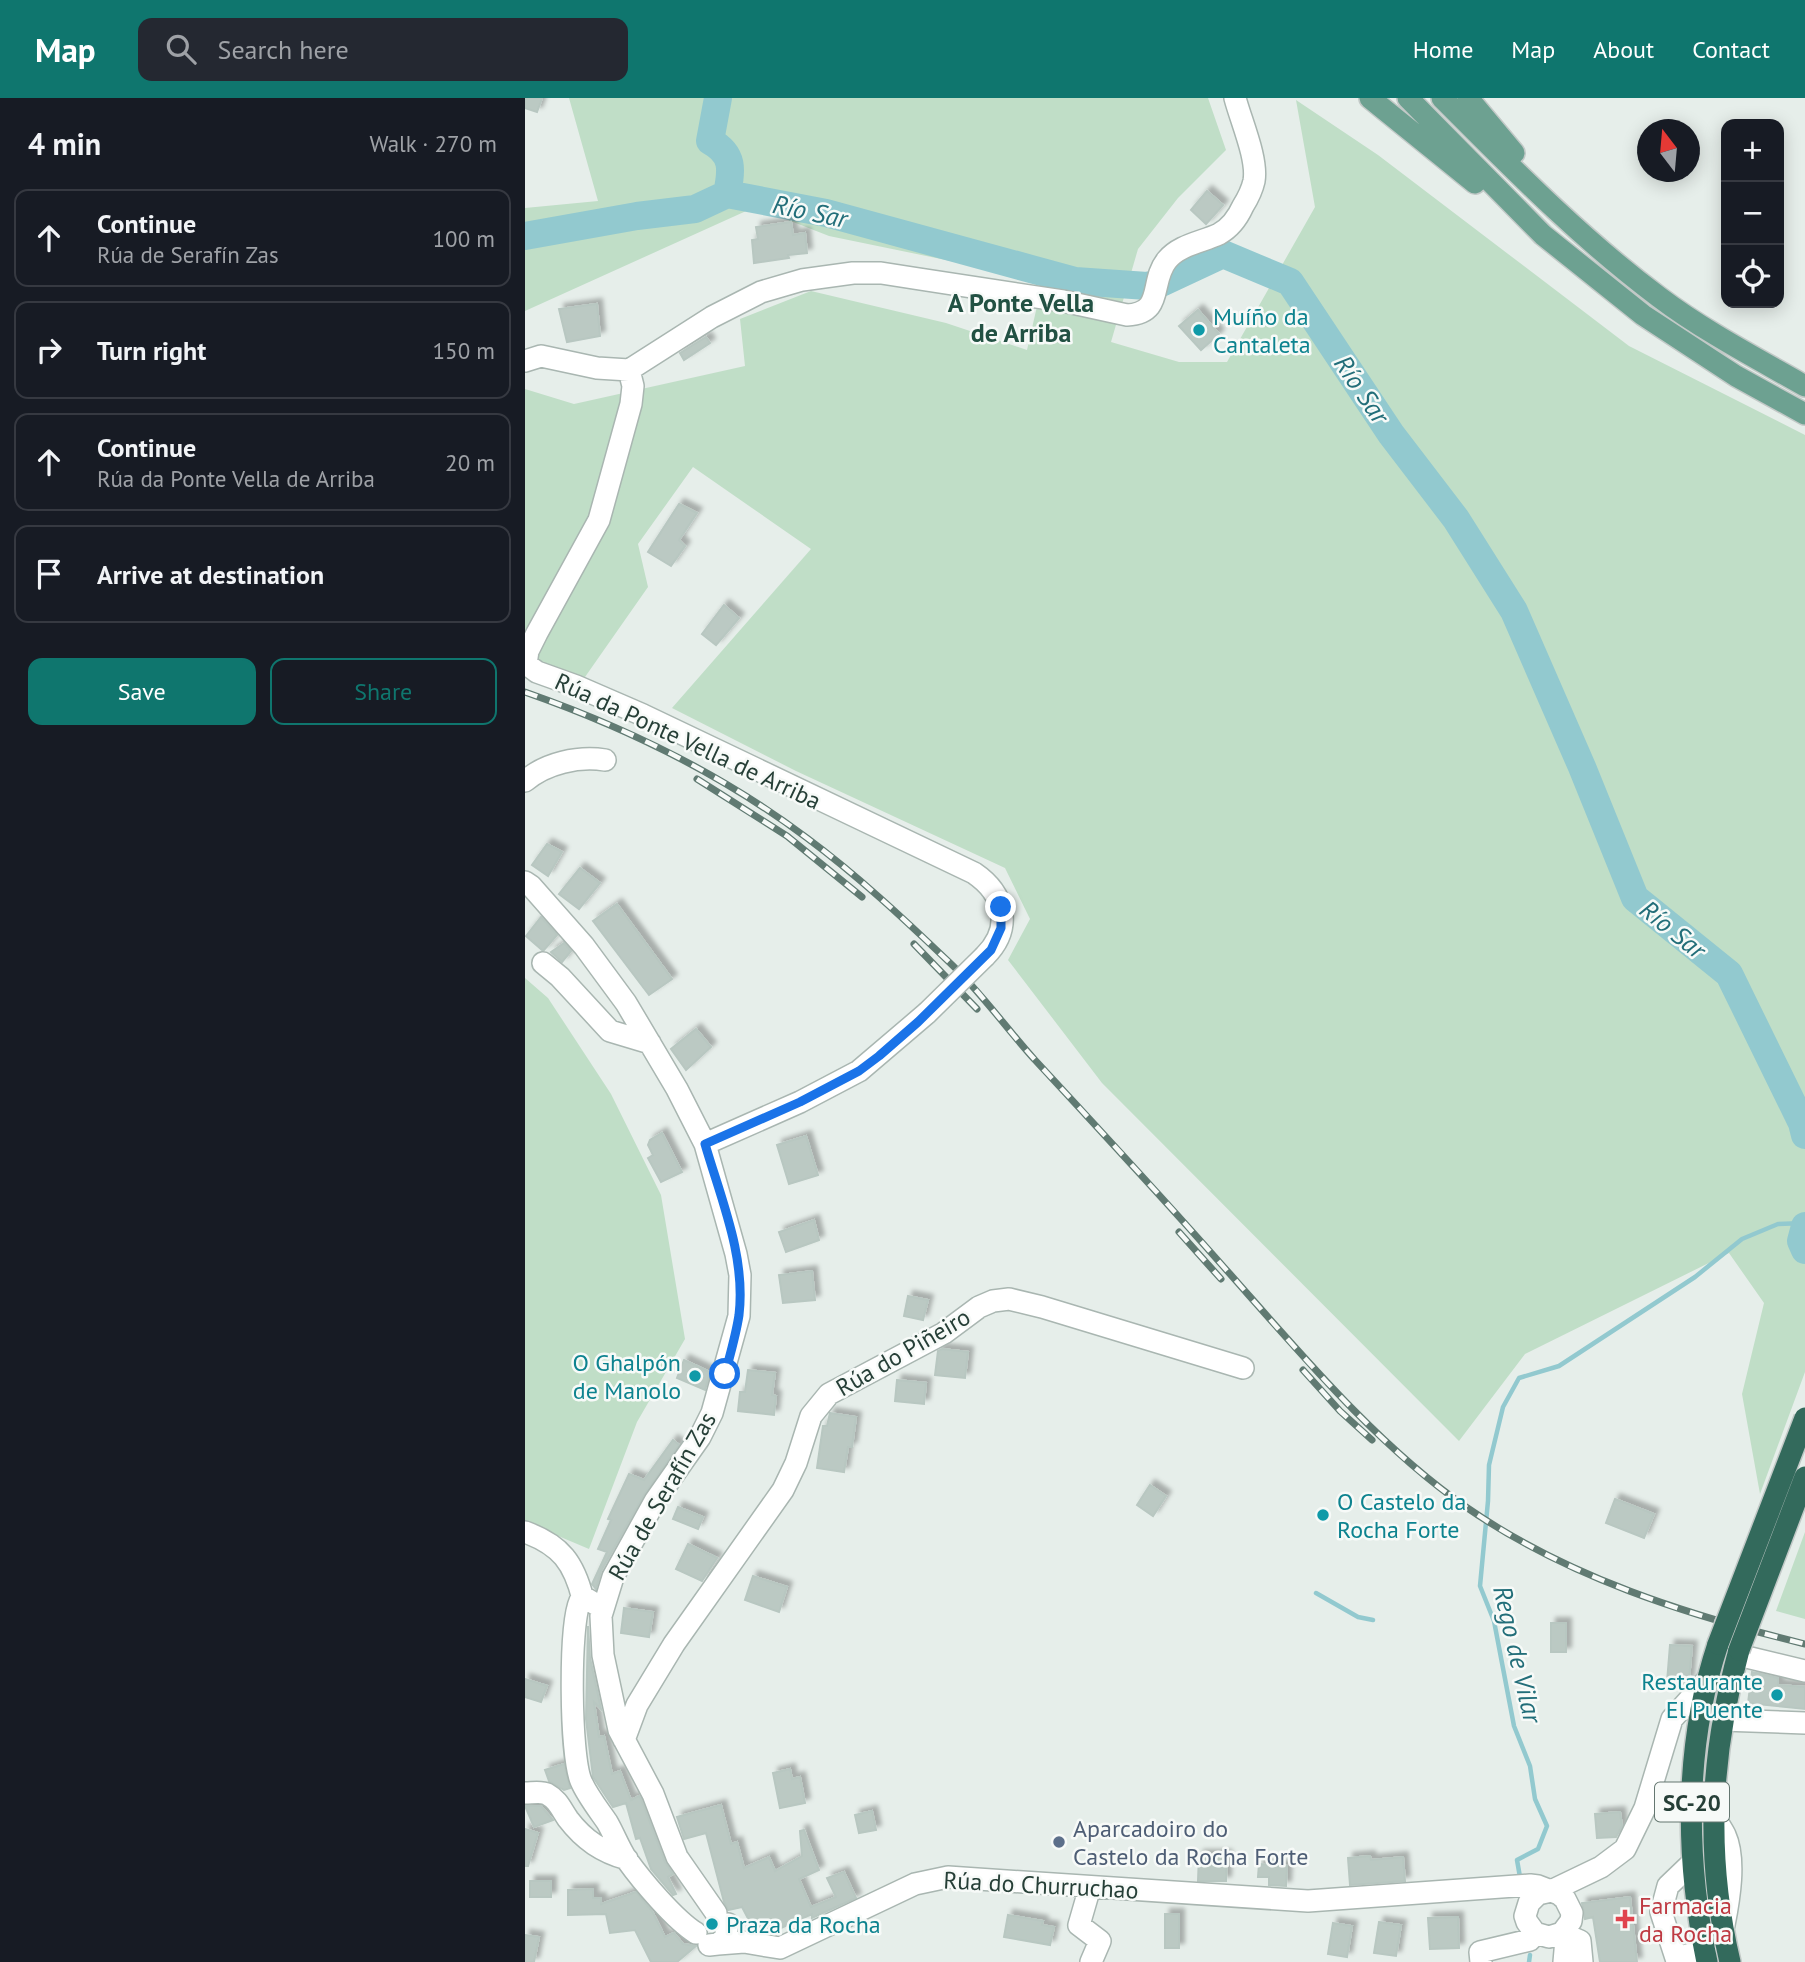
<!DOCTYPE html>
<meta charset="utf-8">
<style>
:root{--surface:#171b24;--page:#242831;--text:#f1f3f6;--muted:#9ea1a6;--line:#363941;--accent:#0f766e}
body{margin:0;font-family:"PT Sans",sans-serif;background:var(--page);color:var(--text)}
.controls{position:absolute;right:21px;top:21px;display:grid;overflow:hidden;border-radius:14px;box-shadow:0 4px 18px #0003}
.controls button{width:63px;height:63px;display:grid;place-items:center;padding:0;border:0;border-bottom:2px solid var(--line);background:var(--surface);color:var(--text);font:35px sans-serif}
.compass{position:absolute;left:1112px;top:21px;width:63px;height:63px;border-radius:50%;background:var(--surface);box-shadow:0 4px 18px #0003;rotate:344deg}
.stop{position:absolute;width:21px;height:21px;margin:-16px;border:5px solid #1a73e8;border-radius:50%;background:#fff}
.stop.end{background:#1a73e8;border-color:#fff;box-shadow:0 2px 7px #0008}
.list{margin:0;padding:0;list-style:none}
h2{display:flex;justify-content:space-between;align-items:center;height:91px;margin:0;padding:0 28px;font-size:30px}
h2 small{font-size:23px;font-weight:400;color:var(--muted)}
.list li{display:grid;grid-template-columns:46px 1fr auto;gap:21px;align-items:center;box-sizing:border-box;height:98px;margin:0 14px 14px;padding:0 14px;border:2px solid var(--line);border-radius:14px}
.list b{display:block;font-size:26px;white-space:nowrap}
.list p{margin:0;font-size:23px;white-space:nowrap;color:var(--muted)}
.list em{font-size:23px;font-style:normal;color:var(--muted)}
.actions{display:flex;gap:14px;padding:21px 28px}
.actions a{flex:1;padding:16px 0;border:2px solid var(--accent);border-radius:14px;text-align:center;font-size:24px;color:var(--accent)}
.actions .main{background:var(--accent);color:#fff}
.icon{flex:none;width:38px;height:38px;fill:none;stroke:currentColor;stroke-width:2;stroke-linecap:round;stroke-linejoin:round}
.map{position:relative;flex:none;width:1280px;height:1864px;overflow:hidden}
header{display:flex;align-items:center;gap:42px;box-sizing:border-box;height:98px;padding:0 35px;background:var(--accent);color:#fff}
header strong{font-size:33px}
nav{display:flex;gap:38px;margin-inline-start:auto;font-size:24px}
.search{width:490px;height:63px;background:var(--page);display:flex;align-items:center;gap:18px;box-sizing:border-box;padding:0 24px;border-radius:14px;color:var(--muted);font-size:26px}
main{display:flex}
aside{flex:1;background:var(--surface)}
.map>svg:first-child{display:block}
.green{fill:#c0dec7}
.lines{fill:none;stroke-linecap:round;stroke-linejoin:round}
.stream{stroke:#92c9cf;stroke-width:4.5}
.river{stroke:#92c9cf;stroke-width:28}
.building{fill:#bbc9c3;stroke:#b8c7c1;stroke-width:2;filter:url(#shadow)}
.minor-casing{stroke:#a9b6b1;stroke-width:24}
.major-casing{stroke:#c2c9c7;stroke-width:24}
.highway-casing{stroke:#c2c9c7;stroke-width:24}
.minor{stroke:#fff;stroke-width:21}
.major{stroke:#6da191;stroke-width:21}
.highway{stroke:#336a5c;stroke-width:21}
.rail-casing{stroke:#607a72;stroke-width:7}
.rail{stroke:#f7faf8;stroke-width:4.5;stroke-dasharray:13;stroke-linecap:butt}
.minor-bridge-casing{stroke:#a9b6b1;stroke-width:24;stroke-linecap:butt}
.highway-bridge-casing{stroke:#c2c9c7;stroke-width:24;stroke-linecap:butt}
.minor-bridge{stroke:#fff;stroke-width:21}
.highway-bridge{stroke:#336a5c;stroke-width:21}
.route{stroke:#1a73e8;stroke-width:9}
.culture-dot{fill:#0f9aa8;stroke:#f7faf8;stroke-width:2.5}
.service-dot{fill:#5c6f8a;stroke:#f7faf8;stroke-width:2.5}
.health-dot{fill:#e0444e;stroke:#f7faf8;stroke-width:2.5}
.labels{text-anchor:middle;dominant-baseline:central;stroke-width:5;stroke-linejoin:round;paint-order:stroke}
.shield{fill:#f7faf8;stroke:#657771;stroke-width:2}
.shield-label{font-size:23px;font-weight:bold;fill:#263f37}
.culture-label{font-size:24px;fill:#0d838f;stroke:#f7faf8;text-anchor:start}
.street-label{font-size:24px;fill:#263f37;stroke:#f7faf8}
.service-label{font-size:24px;fill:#4e5e75;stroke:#f7faf8;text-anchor:start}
.health-label{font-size:24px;fill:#be3a42;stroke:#f7faf8;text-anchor:start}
.water-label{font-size:26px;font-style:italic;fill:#226e79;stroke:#f7faf8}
.neighbourhood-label{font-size:26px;font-weight:bold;fill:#225143;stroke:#f7faf8}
</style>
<header>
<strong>Map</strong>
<div class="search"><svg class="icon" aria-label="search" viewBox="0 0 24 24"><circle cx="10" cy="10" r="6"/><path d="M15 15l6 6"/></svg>Search here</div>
<nav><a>Home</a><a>Map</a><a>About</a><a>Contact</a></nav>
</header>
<main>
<aside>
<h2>4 min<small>Walk · 270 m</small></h2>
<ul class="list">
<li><svg class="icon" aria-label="ahead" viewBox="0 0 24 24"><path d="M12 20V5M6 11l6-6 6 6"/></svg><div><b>Continue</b><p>Rúa de Serafín Zas</p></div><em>100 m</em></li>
<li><svg class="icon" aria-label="right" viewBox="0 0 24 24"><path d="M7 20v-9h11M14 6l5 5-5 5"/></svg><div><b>Turn right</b></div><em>150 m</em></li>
<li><svg class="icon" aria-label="ahead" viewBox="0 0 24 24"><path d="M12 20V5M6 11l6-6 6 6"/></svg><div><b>Continue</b><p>Rúa da Ponte Vella de Arriba</p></div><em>20 m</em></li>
<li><svg class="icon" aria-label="arrive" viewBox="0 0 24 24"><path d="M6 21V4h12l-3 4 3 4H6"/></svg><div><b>Arrive at destination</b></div></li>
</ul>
<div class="actions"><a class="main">Save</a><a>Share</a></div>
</aside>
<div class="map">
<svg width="1280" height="1864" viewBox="0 0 1280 1864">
<defs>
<filter id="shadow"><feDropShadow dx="5" dy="-5" stdDeviation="2" flood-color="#0004"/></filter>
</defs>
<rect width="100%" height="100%" fill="#e6eeea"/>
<path class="green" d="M44,0h639l18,52 -48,48 -40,51 -27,93 68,20h48l88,-155 -19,-107 82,55 251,191 176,89v937l-45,122 -18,-100 22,-91 -35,-50 -204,101 -66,87 -357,-358 -94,-123 22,-41 -25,-51 -209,-97 -124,-63 139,-159 -118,-82 -55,77 10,43 -63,90 -60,-15v-273l49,15 171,-38 -5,-47 71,-28 135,32 81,27 16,-70 -214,-44 -74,-29 -230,104v-103l73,-7z
M0,880l23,20 63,96 50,101 24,144 -48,83 -48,127 -64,-27z
M1280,1434v87l-29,-8z"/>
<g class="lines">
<path class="stream" d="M791,1495l42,24 15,3
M995,1779l-3,-17 21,-11 9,-23 -12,-27 -5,-33 -16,-40 -20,-105 -14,-35 8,-85 1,-36 14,-58 16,-29 40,-12 136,-89 47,-38 36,-15 27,-1
M1004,1864l1,-7"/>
<path class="river" d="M193,0l-8,43c24,13 22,29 17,53
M0,138l112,-20 58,-7 32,-15 99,19 249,68 72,5 14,-3 62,-29 67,28 101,152 65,85 58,92 68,156 53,131 94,76 73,149 3,12
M1280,1128l-4,15 4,9"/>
</g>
<path class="building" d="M0,0h17l-5,14 -12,-4z
M682,93l16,14 -17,19 -15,-14z
M266,124l2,13 12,-2 2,20 -19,2 1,3 -35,5 -2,-23 6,-1 -2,-12z
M72,206l3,32 -33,6 -8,-33z
M673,212l21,24 -18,16 -22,-24z
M181,239l4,6 -26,17 -4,-7z
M154,406l18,9 -18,27 6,6 -14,20 -23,-14z
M199,507l15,13 -23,27 -14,-11z
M22,746l15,8 -14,24 -16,-11z
M55,770l20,15 -21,26 -20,-15z
M92,806l55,75 -23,16 -56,-74z
M16,819l16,18 -13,15h-2l-16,-14z
M39,845l7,8 -9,11 -11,-10z
M171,931l15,18 -25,23 -15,-21z
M137,1035l20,39 -21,10 -13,-24 5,-3 -5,-10 2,-5z
M281,1038l12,39 -29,9 -12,-39z
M289,1122l5,20 -33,12 -7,-20z
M287,1173l3,29 -32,3 -4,-28z
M383,1198l20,4 -5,20 -19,-4z
M417,1251l26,3 -3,26 -30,-3 3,-24z
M159,1262l26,12 -5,18 -28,-12z
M223,1272l27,3 -3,22 4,1 -2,19 -36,-4 2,-19h5z
M372,1282l29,3 -2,21 -29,-3z
M305,1315l26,4 -4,30h-4l-4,25 -27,-4 6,-42h4z
M148,1342l6,5 -35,50 -43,76 -5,18 -4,-5 15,-32 -9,-3 13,-29 -3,-1 21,-45 15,6z
M625,1387l16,11 -13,20 -16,-11z
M1090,1401l39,15 -10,24 -38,-15z
M153,1409l25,10 -5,12 -25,-10z
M163,1446l29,14 -15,23 -26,-12z
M228,1478l34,11 -8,25 -34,-12z
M99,1510l29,4 -4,25 -28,-4z
M1026,1525h15v29h-15z
M63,1528l2,32 11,51 -7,-7 5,35 5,-1 8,38 8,-3 11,29 8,-4 2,3 24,63 8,12 -5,3 8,17 -3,1 -22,-26 -11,-31 -4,1 -10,-36 -13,4 -20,-30 -7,-58z
M1145,1547l22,1 -3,34 -3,4 -19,-2z
M1227,1574l26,6v7l27,2v22l-57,-6z
M0,1581l22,7 -6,16 -16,-5z
M39,1666l6,24 -6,2 -15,-9 -4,-11z
M265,1671l2,10 8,-2 5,26 -25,5 -7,-35z
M196,1707l10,39 6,-2 7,26 25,-11 6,14 27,-15 -2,-25 4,-1 15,40 -20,9 12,28 25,-10 -9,-19 17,-6 12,26 -44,20v-4l-42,19 -16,-3 -12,-23 -14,3 -4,-8 -18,-69 -22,6 -7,-22z
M0,1708h16l12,14 -19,7z
M347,1713l4,19 -17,3 -4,-18z
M1095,1714l2,14 -6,11 -19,1 -2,-24z
M0,1731l13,4 -10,33h-3z
M674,1757h28l-1,26h-28z
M845,1758l1,4 32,-3 2,24 -55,4 -2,-27z
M734,1766l28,2 -1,20 -17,-1v-8h-11z
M5,1783h21v16h-21z
M68,1791v9h8v6l35,-12 16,19 13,26 9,-4 9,11 13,2 -19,16h-26l-16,-32 -25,3 -4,-19 -38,1v-25z
M1105,1799l7,65h-37l-7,-45 -8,2 -3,-16z
M640,1816h14v34h-14z
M483,1817l35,6 -1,4 12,2 -4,18 -46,-8z
M933,1819l1,31 -29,1 -2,-31z
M854,1824l22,3 -5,31 -22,-3z
M808,1825l19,3 -5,31 -19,-3z
M0,1837l14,2 -5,25h-9z"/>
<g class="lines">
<g class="minor-casing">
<path id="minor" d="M0,263l16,-5 56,12 32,2 83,-53 49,-25 41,-12 51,-7h28l32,5 150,23 64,14c38,-2 22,-33 40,-55 12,-15 35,-18 52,-26 11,-6 19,-17 24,-28 5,-8 9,-16 11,-25 4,-22 -13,-60 -19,-83
M104,272l4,16 -2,18 -32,116 -62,113 -9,18 -2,13 11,8 39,14 67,29 331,158c31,21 39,55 11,83
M0,683c21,-18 53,-25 80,-21
M0,784l6,4 53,60 42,57 51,86 28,55 31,110 4,21 -1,41 -27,97 -12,24 -45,64 -42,76 -12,39 2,39 16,75 34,64 24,63 39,56
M18,865l17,14 50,54 40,12
M180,1046l95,-42 59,-31 68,-58
M0,1434c36,13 49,31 58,67
M77,1510l-15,-9 -7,2c-11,25 -10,154 1,180 6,14 17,28 26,41 7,12 12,26 20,38 15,21 48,60 69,73
M1213,1557l67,16
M1197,1622l83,3
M99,1642l13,-35 37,-61 109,-154 13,-27 15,-47 18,-22 115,-61 35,-26 14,-6 16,-2 33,8 201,61
M0,1695c7,0 16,-2 22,1 11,6 14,15 21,25 16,21 34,33 59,40
M1189,1718c3,6 8,13 11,19 11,24 4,65 -1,90
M1167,1765l-24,23 -7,26 15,46 29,-8
M565,1789l-11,38 21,16 -9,21
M1041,1837l14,6 2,21
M193,1846l26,-2 36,6 135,-64 33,-7 360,24 222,-16 8,1 13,5 8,3 6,5 7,14 -1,8 -9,12 -13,4 -14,-4 -8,-11 -2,-6 4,-13 9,-9 13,-3 50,-24 24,-18 20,-41 27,-89 35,-39
M184,1847l9,-1 7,-6 3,-14
M956,1864l-1,-10 50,-12 5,-7
M1039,1864l3,-34"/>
</g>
<g class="major-casing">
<path id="major" d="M845,0l105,85
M883,0l135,137 100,80 93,61 69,38
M917,0c69,69 138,140 217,199 45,34 97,61 146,89
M943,0l46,55"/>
</g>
<g class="highway-casing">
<path id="highway" d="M1182,1864c-22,-104 -23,-216 11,-318
M1205,1864c-25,-107 -20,-206 9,-312"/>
</g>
<use href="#minor" class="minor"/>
<use href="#major" class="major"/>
<use href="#highway" class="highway"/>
<g class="rail-casing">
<path id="rail" d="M0,594c100,35 197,82 282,146 50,37 97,81 142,124 31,29 57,66 86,98 63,68 126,136 187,205 74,83 153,179 244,242 101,70 221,108 339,137
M172,681l90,57 75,61
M389,846l63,65
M654,1134l42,47
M778,1272l37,41 32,29"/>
</g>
<use href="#rail" class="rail"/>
<g class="minor-bridge-casing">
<path id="minor-bridge" d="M402,915l58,-57"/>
</g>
<g class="highway-bridge-casing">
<path id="highway-bridge" d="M1193,1546l87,-226
M1214,1552l66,-173"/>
</g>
<use href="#minor-bridge" class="minor-bridge"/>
<use href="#highway-bridge" class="highway-bridge"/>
</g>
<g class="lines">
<path class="route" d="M200,1276c5,-19 11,-39 14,-59 7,-58 -18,-116 -34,-171l95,-42 59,-31 20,-15 39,-34 73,-72 10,-22v-21"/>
</g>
<g class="culture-dot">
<circle cx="674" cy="232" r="7"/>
<circle cx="170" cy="1278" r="7"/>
<circle cx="798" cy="1417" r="7"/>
<circle cx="1252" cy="1597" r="7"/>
<circle cx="187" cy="1826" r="7"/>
</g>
<circle class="service-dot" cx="534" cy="1744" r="7"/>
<path class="health-dot" d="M1096.5 1810.5h7v7h7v7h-7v7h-7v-7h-7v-7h7z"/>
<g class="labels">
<rect class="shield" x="1130" y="1684.5" width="74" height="39" rx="5"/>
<g class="shield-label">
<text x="1167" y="1704">SC-20</text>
</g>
<g class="culture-label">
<text x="688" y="218">Muíño da<tspan x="688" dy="28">Cantaleta</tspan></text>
<text x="156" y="1264" text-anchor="end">O Ghalpón<tspan x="156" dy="28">de Manolo</tspan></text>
<text x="812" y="1403">O Castelo da<tspan x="812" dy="28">Rocha Forte</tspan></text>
<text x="1238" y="1583" text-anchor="end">Restaurante<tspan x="1238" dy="28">El Puente</tspan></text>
<text x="201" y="1826">Praza da Rocha</text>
</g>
<g class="street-label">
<text transform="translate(163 643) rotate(25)">Rúa da Ponte Vella de Arriba</text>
<text transform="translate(378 1254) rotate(-30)">Rúa do Piñeiro</text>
<text transform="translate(137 1398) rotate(-60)">Rúa de Serafín Zas</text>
<text transform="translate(516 1787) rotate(3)">Rúa do Churruchao</text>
</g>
<g class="service-label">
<text x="548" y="1730">Aparcadoiro do<tspan x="548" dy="28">Castelo da Rocha Forte</tspan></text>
</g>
<g class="health-label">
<text x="1114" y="1807">Farmacia<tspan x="1114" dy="28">da Rocha</tspan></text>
</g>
<g class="water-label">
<text transform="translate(285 113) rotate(12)">Río Sar</text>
<text transform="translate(837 291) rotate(56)">Río Sar</text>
<text transform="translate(1148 831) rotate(39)">Río Sar</text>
<text transform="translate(993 1556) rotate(77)">Rego de Vilar</text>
</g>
<g class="neighbourhood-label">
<text x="496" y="204">A Ponte Vella<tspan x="496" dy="30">de Arriba</tspan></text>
</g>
</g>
</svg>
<div class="controls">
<button>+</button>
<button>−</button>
<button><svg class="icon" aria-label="locate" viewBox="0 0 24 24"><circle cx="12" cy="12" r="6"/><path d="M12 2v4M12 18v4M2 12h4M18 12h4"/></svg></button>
</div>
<svg class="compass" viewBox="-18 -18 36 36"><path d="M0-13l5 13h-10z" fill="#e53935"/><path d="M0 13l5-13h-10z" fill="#9ea1a6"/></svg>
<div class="stop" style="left:200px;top:1276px"></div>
<div class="stop end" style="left:476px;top:809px"></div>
</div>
</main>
